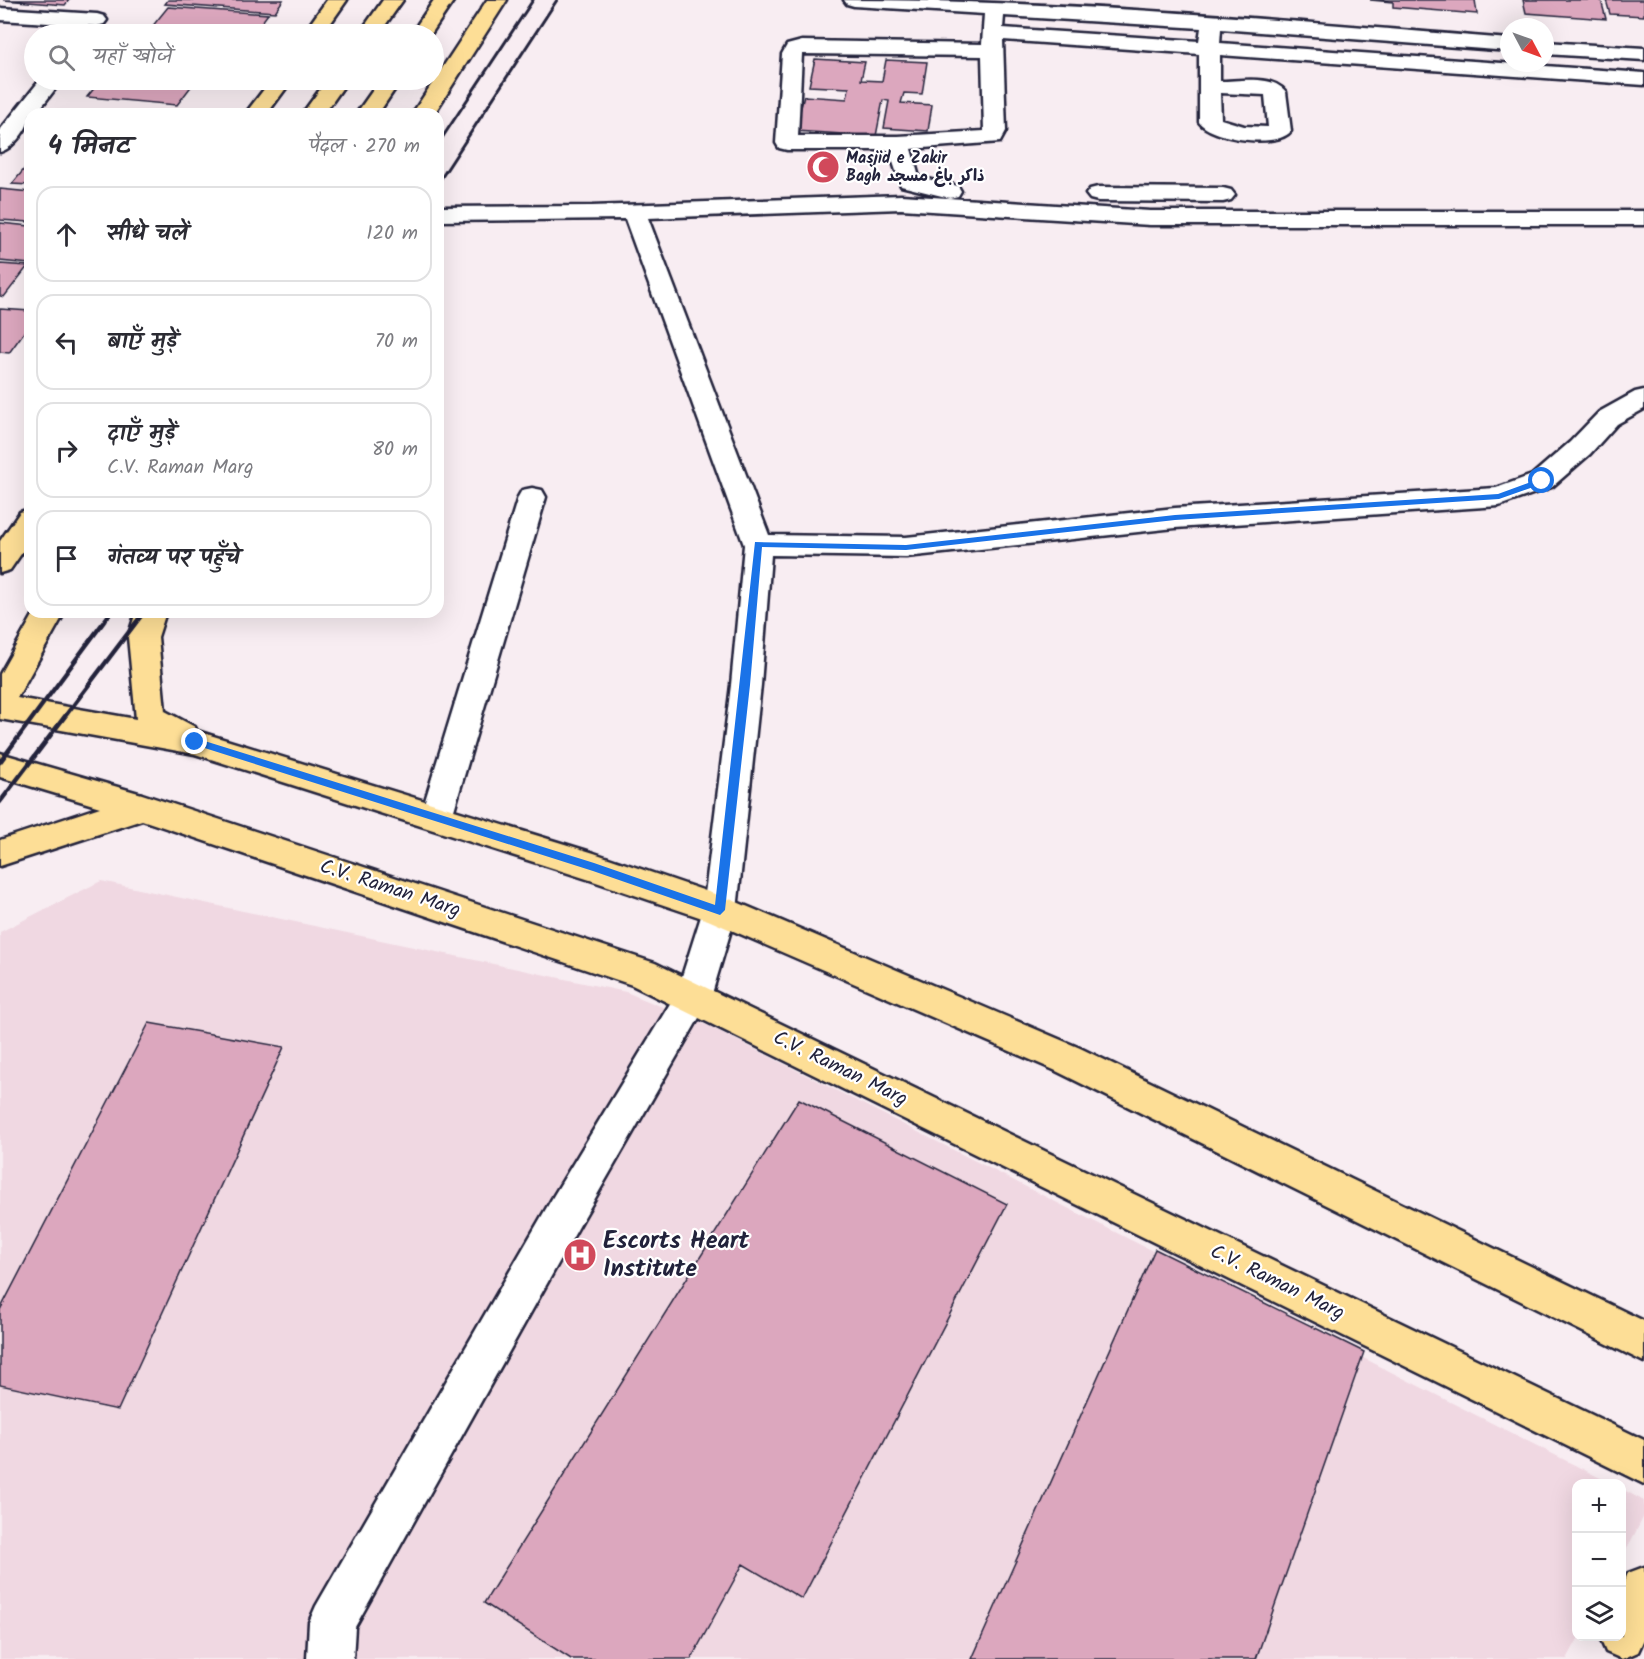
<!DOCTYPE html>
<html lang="hi">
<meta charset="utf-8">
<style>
:root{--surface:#fff;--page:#f2f2f3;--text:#2b2b33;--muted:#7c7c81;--line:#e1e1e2}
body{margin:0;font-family:Kalam,"Playpen Sans Arabic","Playpen Sans Deva",sans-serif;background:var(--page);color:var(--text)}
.controls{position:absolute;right:18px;bottom:18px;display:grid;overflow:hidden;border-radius:12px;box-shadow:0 6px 24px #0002}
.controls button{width:54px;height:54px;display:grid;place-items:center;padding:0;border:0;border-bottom:2px solid var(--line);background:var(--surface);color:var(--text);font:30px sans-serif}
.compass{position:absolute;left:1500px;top:18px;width:54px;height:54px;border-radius:50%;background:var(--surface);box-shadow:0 6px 24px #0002;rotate:131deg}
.stop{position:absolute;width:18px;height:18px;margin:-14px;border:4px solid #1a73e8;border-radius:50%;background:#fff}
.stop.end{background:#1a73e8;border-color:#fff;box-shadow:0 2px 6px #0008}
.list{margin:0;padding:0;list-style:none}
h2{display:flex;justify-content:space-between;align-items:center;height:78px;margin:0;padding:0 24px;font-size:26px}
h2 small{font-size:20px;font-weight:400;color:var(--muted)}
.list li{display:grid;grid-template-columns:39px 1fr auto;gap:18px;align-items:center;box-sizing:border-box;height:96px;margin:0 12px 12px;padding:0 12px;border:2px solid var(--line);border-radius:18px}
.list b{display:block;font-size:22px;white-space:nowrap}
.list p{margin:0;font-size:20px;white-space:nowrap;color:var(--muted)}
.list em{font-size:20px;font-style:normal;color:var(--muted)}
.icon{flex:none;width:33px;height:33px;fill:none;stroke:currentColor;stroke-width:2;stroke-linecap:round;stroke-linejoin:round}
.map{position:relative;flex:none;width:1644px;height:1659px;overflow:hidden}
.search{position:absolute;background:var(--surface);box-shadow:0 6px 24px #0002;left:24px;top:24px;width:420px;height:66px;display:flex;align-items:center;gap:15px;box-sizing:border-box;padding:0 21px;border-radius:33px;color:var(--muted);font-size:22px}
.panel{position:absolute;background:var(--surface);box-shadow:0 6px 24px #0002;left:24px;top:108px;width:420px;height:510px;border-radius:18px}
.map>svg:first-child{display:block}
.built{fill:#f0d8e2}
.building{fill:#dca7be;stroke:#22223b;stroke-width:1.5}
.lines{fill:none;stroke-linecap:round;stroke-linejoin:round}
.minor-casing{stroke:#22223b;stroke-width:5}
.major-casing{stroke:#22223b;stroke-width:5}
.minor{fill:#fff;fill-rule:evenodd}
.major{fill:#fdde96;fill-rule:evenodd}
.rail-far1{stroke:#22223b;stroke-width:3}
.rail{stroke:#22223b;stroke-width:4.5}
.route{fill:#1a73e8}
.labels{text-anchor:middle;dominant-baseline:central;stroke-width:4.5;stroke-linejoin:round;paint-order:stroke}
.far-poi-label{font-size:16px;font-weight:bold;fill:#22223b;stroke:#fff;text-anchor:start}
.street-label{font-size:20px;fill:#22223b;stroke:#fff}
.near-poi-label{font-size:24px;font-weight:bold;fill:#22223b;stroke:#fff;text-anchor:start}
</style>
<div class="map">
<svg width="1644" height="1659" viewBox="0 0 1644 1659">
<rect width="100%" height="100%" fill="#f8edf2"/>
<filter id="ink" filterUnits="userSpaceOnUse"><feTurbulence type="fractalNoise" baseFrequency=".0167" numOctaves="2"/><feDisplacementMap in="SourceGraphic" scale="12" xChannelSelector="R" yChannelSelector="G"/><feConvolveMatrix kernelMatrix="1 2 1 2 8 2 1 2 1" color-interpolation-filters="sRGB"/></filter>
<g filter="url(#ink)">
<path class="built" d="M101,881l525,111 85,35 899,456 -34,1v152l3,1 -12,22h-1567v-727z
M1622,1489l22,12v15l-22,42z"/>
<path class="building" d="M3,0h66l-4,5z
M168,0h115l-8,12 -110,-8z
M1370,0h105l2,14 -84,-7v-5z
M1523,0h78l5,19 -80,-6z
M1606,0h38v16l-34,-2z
M168,7l100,7 -15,20 -102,-6z
M815,59l50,3 -4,18 21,1 4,-21 41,2 -5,32 -18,-1 -3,10 31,2 -4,26 -44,-3 5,-27 -6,-1 -7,36 -81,-5 9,-35 43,3 2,-11 -40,-2z
M101,80h95l-19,25 -90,-8z
M30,162v23l-18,-1z
M0,189l30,3v30l-30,-2z
M0,223l30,3v38l-30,-3z
M0,264l28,2 -24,31 -4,-1z
M0,309l30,2v13l-21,29 -9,-1z
M149,1023l135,24 -166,363 -118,-25v-75z
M799,1099l208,105 -205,395 -59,-35 -52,95h-120l-87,-56z
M1155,1249l209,103 -108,307h-284z"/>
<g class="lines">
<g class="minor-casing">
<path id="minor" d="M844,0c222,0 444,21 665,39v12l-288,-22 -1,14 424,30v12l-424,-30v26c19,0 53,-7 66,11l5,39c-13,18 -80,8 -92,-9v-68l-196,-14 3,91 -6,11 -89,7 8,28 39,9 3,5 -3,5 -8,2 -49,-12 -12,-36h-102l-8,-2 -3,-5 6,-89 5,-9 15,-4 180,3 2,-30 -130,-8 -7,-2zM1004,16l197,12 -2,13 -196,-13zM802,54l180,2 2,75 -86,5h-100zM1220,93l45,2 3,32 -24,-1 -23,-7z
M0,8l97,6 7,2 3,4 -3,4 -7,2 -97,-6z
M1545,42l99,6v12l-99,-6z
M40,80h22l-26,34h-6c0,13 -17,35 -30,38v-22z
M1098,187l125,1 8,2 4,5 -4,5 -8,2 -125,-1 -8,-2 -4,-5 4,-5z
M901,195l249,16h494v14h-494l-249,-16 -253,9 121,317 137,2 269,-29 321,-20 36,-13 38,-33 29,-30 36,-20 9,-2v19l-27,15 -27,30 -38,33 -53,19 -324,22 -269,29 -135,-2 -10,130 -24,225 -26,87 -129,224 -227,406 -2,32h-46l2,-37 7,-16 238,-411 123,-203 26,-82 28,-225 13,-140 -119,-326 -187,2v-14l154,-1z
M532,488l10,2 4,7 -94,320 -4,9 -12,4 -12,-4 -4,-9 98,-320 4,-7z"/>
</g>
<g class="major-casing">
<path id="major" d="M327,0h20l-24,34h-20z
M383,0h20l-24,34h-20z
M434,0h20l-23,34h-20z
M487,0h20l-73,114h-22z
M271,80h21l-25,34h-22z
M327,80h21l-24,34h-22z
M380,80h21l-23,34h-22z
M30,509v32l-20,29 -10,3v-32l20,-29z
M35,612h30l-48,86 119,21 -8,-82 8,-25h30l-8,25 7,74 30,16 2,4 397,122 138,47 348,148 564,273v41l-590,-292 -346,-150 -118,-40 -395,-126 -195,-35v-45z
M0,753l142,41 513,169 989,477v44l-1012,-499 -490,-165 -142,46v-26l100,-33 -100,-30z
M1644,1567v72l-6,13 -16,7 -16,-7 -7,-16h23v-49l6,-14z"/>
</g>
<use href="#minor" class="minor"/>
<use href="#major" class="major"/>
<path class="rail-far1" d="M438,144l95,-144
M438,183l119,-183"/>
<path class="rail" d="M0,762l111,-150
M0,802l144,-190"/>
</g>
</g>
<path class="route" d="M1542,478l4,3 -1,2 -46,16 -324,21 -269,30 -144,-3 -12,138 -25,225 -5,5 -127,-44 -401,-127 -1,-2 4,-4 399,125 121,42 40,-363 151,3 269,-30 323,-21z"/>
<defs>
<g id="mosque-disc" transform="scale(1.725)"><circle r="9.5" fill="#d1495b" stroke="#fff"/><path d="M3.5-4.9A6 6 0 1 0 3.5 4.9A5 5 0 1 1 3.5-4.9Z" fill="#fff"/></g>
<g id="hospital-disc" transform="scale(1.725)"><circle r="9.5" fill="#d1495b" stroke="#fff"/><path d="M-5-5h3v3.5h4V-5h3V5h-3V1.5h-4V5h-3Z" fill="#fff"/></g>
</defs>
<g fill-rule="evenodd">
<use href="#mosque-disc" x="823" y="167"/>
<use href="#hospital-disc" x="580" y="1255"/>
</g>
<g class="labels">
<g class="far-poi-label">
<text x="846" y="158">Masjid e Zakir<tspan x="846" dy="18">Bagh ذاکر باغ مسجد</tspan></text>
</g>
<g class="street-label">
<text transform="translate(390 889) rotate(18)">C.V. Raman Marg</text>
<text transform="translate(840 1069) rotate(26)">C.V. Raman Marg</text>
<text transform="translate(1277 1283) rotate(26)">C.V. Raman Marg</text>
</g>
<g class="near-poi-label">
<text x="603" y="1241">Escorts Heart<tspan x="603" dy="28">Institute</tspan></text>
</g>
</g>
</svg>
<div class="controls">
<button>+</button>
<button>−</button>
<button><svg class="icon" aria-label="layers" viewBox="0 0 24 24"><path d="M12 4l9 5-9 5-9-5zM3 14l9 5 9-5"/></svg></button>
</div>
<svg class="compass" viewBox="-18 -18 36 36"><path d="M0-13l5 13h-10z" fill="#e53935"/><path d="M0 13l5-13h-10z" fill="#7c7c81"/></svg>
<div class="stop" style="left:1542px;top:481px"></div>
<div class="stop end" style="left:195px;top:742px"></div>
<div class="search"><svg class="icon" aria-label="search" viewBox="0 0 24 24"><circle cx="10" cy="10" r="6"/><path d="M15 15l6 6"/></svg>यहाँ खोजें</div>
<section class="panel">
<h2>4 मिनट<small>पैदल · 270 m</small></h2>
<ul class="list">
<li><svg class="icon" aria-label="ahead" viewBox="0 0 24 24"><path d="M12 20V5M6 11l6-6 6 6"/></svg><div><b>सीधे चलें</b></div><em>120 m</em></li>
<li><svg class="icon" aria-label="left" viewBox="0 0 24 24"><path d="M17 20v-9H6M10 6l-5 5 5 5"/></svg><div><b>बाएँ मुड़ें</b></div><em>70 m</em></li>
<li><svg class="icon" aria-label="right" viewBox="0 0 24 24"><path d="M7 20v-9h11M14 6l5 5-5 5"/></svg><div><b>दाएँ मुड़ें</b><p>C.V. Raman Marg</p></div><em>80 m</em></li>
<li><svg class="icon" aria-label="arrive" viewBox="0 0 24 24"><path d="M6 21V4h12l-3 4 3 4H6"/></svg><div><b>गंतव्य पर पहुँचे</b></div></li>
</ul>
</section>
</div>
